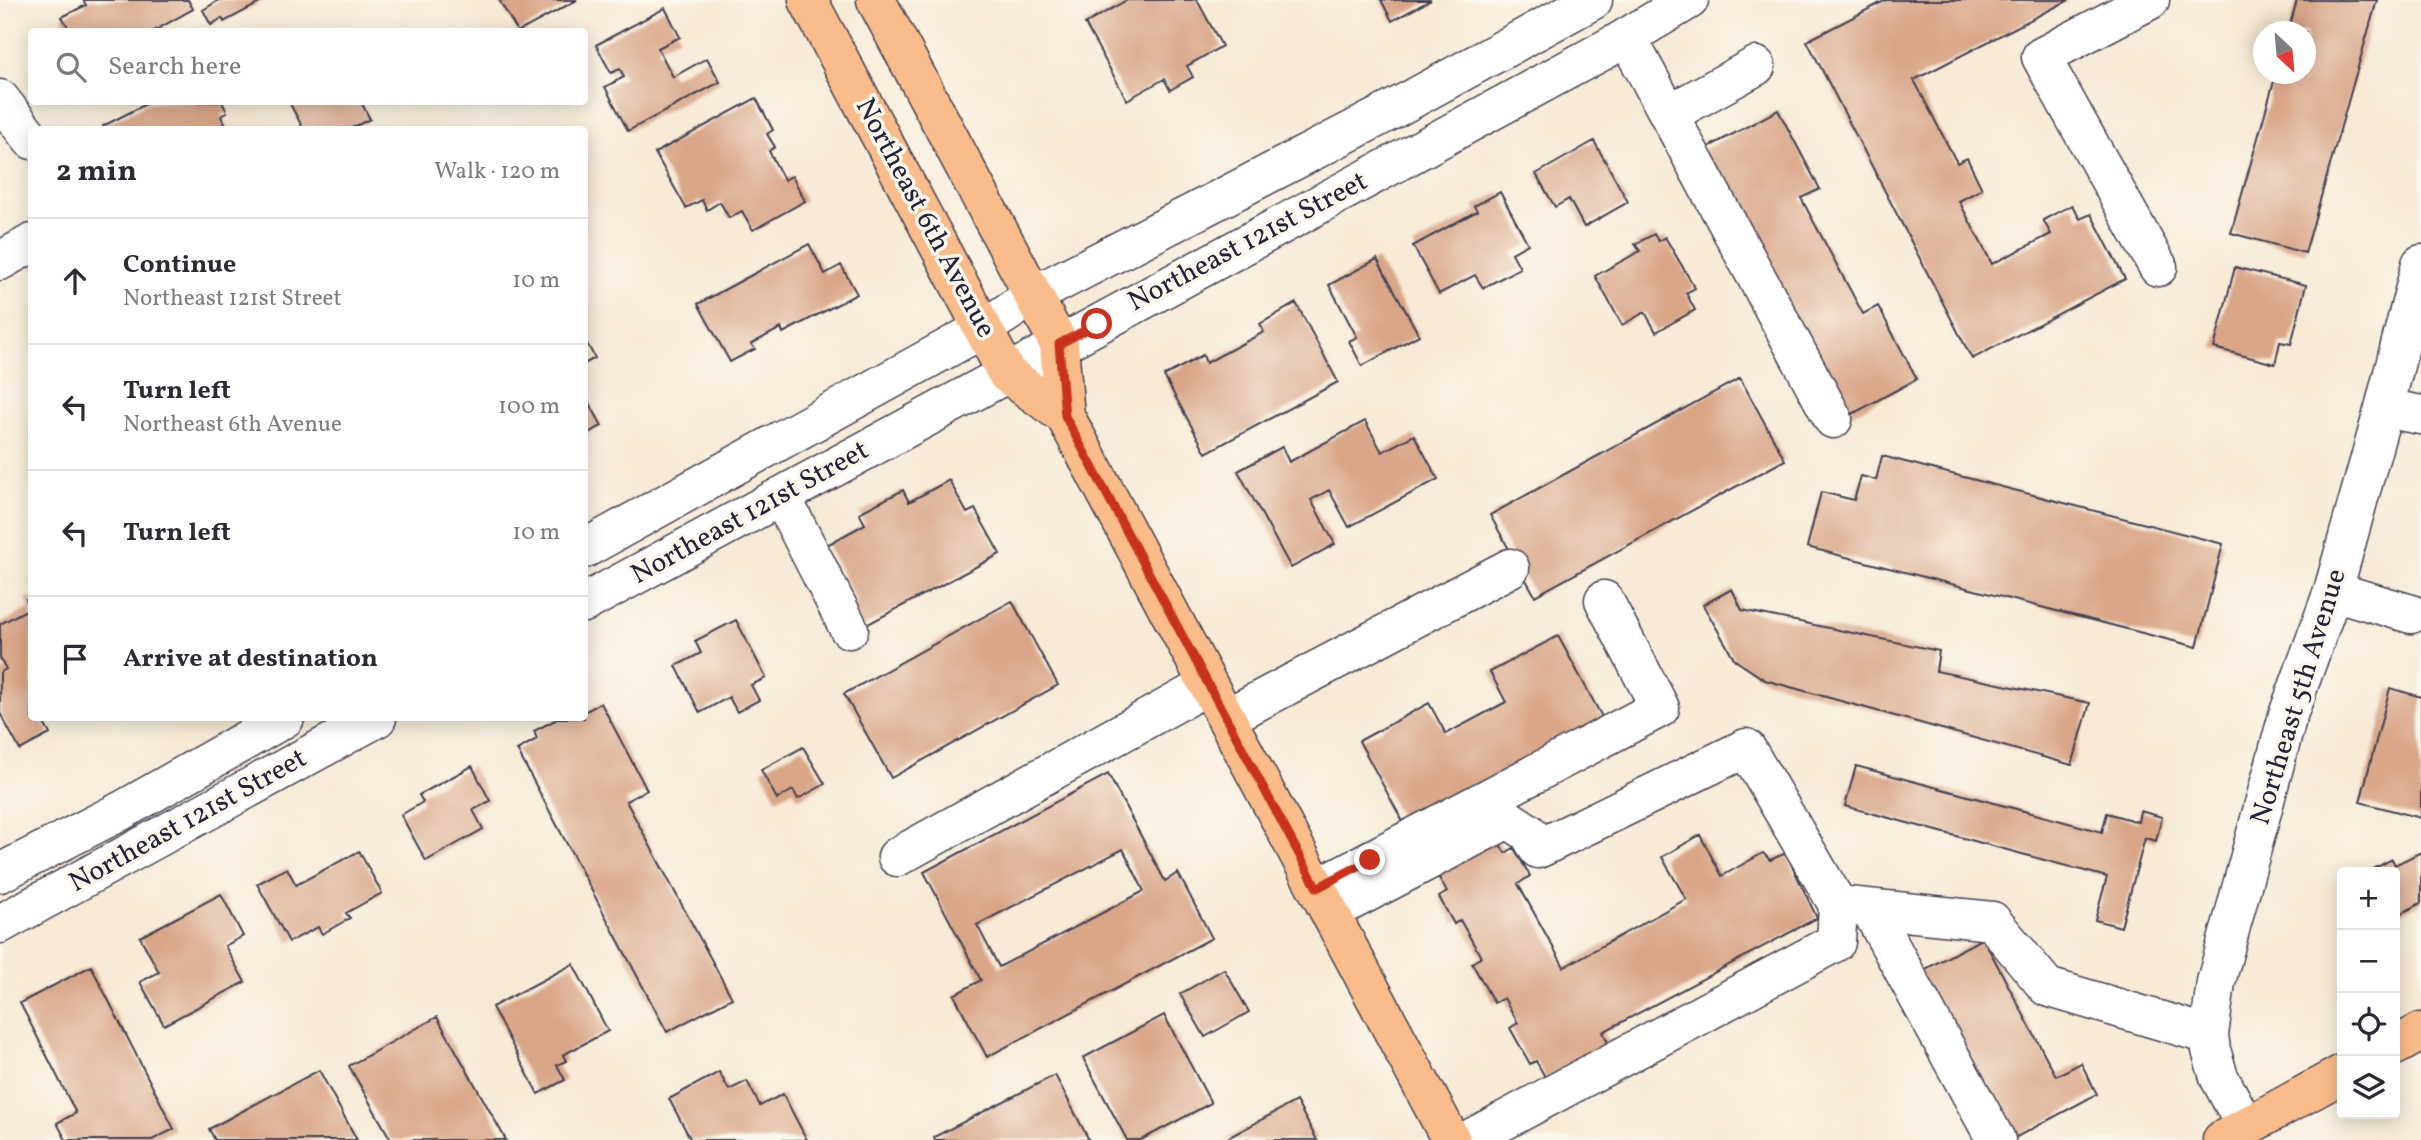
<!DOCTYPE html>
<meta charset="utf-8">
<style>
:root{--surface:#fff;--page:#f7f7f7;--text:#2b2b33;--muted:#7c7c81;--line:#e1e1e2}
body{margin:0;font-family:Vollkorn,serif;background:var(--page);color:var(--text)}
.controls{position:absolute;right:21px;bottom:21px;display:grid;overflow:hidden;border-radius:7px;box-shadow:0 4px 18px #0003}
.controls button{width:63px;height:63px;display:grid;place-items:center;padding:0;border:0;border-bottom:2px solid var(--line);background:var(--surface);color:var(--text);font:35px sans-serif}
.compass{position:absolute;left:2253px;top:21px;width:63px;height:63px;border-radius:50%;background:var(--surface);box-shadow:0 4px 18px #0003;rotate:154deg}
.stop{position:absolute;width:21px;height:21px;margin:-16px;border:5px solid #c8321e;border-radius:50%;background:#fff}
.stop.end{background:#c8321e;border-color:#fff;box-shadow:0 2px 7px #0008}
.list{margin:0;padding:0;list-style:none}
h2{display:flex;justify-content:space-between;align-items:center;height:91px;margin:0;padding:0 28px;font-size:30px}
h2 small{font-size:23px;font-weight:400;color:var(--muted)}
.list li{display:grid;grid-template-columns:46px 1fr auto;gap:21px;align-items:center;box-sizing:border-box;height:126px;padding:0 28px;border-top:2px solid var(--line)}
.list b{display:block;font-size:26px;white-space:nowrap}
.list p{margin:0;font-size:23px;white-space:nowrap;color:var(--muted)}
.list em{font-size:23px;font-style:normal;color:var(--muted)}
.icon{flex:none;width:38px;height:38px;fill:none;stroke:currentColor;stroke-width:2;stroke-linecap:round;stroke-linejoin:round}
.map{position:relative;flex:none;width:2421px;height:1140px;overflow:hidden}
.search{position:absolute;background:var(--surface);box-shadow:0 4px 18px #0003;left:28px;top:28px;width:560px;height:77px;display:flex;align-items:center;gap:18px;box-sizing:border-box;padding:0 24px;border-radius:7px;color:var(--muted);font-size:26px}
.panel{position:absolute;background:var(--surface);box-shadow:0 4px 18px #0003;left:28px;top:126px;width:560px;height:595px;border-radius:7px}
.map>svg:first-child{display:block}
.building{fill:#d9a688;fill-rule:evenodd}
.lines{fill:none;stroke-linecap:round;stroke-linejoin:round}
.minor-casing{stroke:#424052;stroke-width:41}
.major-casing{stroke:#424052;stroke-width:41}
.minor{stroke:#fff;stroke-width:38}
.major{stroke:#f9bc8a;stroke-width:38}
.route{stroke:#c8321e;stroke-width:9}
.labels{text-anchor:middle;dominant-baseline:central;stroke-width:7;stroke-linejoin:round;paint-order:stroke}
.street-label{font-size:28px;fill:#22223b;stroke:#fbf7ec}
</style>
<div class="map">
<svg width="2421" height="1140" viewBox="0 0 2421 1140">
<rect width="100%" height="100%" fill="#fbf7ec"/>
<filter id="ink" filterUnits="userSpaceOnUse"><feTurbulence type="fractalNoise" baseFrequency=".0143" numOctaves="2"/><feDisplacementMap in="SourceGraphic" scale="14" xChannelSelector="R" yChannelSelector="G"/><feConvolveMatrix kernelMatrix="1 2 1 2 8 2 1 2 1" color-interpolation-filters="sRGB"/></filter>
<filter id="wash" filterUnits="userSpaceOnUse"><feTurbulence type="fractalNoise" baseFrequency=".00686" numOctaves="4" result="noise"/><feDisplacementMap in="SourceGraphic" scale="28" xChannelSelector="R" yChannelSelector="G"/><feGaussianBlur stdDeviation="1.57" result="paint"/><feColorMatrix in="noise" values="0 0 0 0 0 0 0 0 0 0 0 0 0 0 0 0 0 1.4 0 .05"/><feComposite in="paint" operator="in"/></filter>
<g filter="url(#wash)">
<rect width="100%" height="100%" fill="#f7ead6"/>
<g id="blocks">
<path class="building" d="M83,0h105l5,9 -41,23h-81l-9,-15 24,-12z
M219,0h46l-41,22 -2,-4 -11,7 -8,-15z
M499,0h78l-59,32z
M1127,0h70l25,46 -35,20 6,11 -23,13 -6,-11 -37,21 -42,-76z
M1381,0h50l-39,21z
M1886,0h183l-155,80 43,83 10,-5 15,31 -23,12 33,63 59,-30 -8,-14 29,-15 8,14 11,-5 34,65 -153,80 -165,-318z
M2297,0h80l-72,253 -74,-20 45,-159h30v-42h-18z
M665,8l15,29 -22,11 15,29 34,-19 13,24 -92,49 -23,-44 19,-10 -4,-8 -9,4 -15,-28z
M756,98l17,32 -6,4 8,13 -6,4 15,29 8,-4 13,25 -52,29 -11,-19 -13,7 -9,-16 -13,8 -5,-10 -16,8 -31,-55z
M150,102h72l5,10 -6,4 7,14h-124l-1,-4z
M289,102h72l9,17 -22,11h-44z
M1778,110l42,79 -19,9 62,116 15,-8 39,73 -72,39 -142,-268z
M1594,141l34,61 -44,25 -15,-28 -14,8 -19,-33z
M1500,192l28,52 -16,9 8,15 -37,20 -8,-13 -36,19 -26,-48 64,-35 -3,-5z
M1654,234l4,7 7,-4 30,51 -9,5 9,17 -39,22 -11,-20 -23,13 -27,-49 45,-25 -5,-7z
M809,244l16,30 16,-9 16,29 -74,39 -2,-5 -30,16 4,5 -25,13 -32,-58z
M1377,259l42,76 -57,31 -13,-25 8,-4 -28,-52z
M2235,267l71,18 -15,59 -11,-2 -5,22 -61,-16z
M1296,303l42,79 -132,71 -42,-77 39,-21 3,8 58,-31 -4,-8z
M584,338l11,20 -11,6z
M1740,378l45,82 -250,136 -45,-81z
M584,393l18,33 -18,9z
M1365,421l17,31 32,-17 24,44 -89,48 -20,-37 -18,10 24,44 -44,24 -53,-97 44,-24 7,15z
M1882,456l341,88 -26,103 -390,-100 14,-55 33,8 7,-24 15,4z
M949,480l18,33 8,-4 25,45 -143,76 -11,-22 11,-6 -30,-57 38,-21 -6,-11 44,-23 6,12z
M1732,589l10,21 197,41 -3,20 154,32 -18,62 -307,-85 -30,-20 -32,-55z
M32,596v122h9l9,16 -30,16 -20,-37v-40l6,-4 -6,-11v-34l30,-16 -4,-9z
M1012,601l46,84 -167,93 -47,-84z
M736,620l30,58 -15,7 8,15 -22,12 -8,-15 -29,16 -24,-47 25,-13 -6,-12z
M1558,636l49,90 -198,107 -50,-92 70,-38 17,31 60,-32 -16,-30z
M2390,688l31,9v121l-61,-16z
M601,703l46,87 -21,11 106,197 -65,34 -150,-282 20,-11 -3,-8 25,-13h25v-6z
M803,747l22,37 -27,15 -5,-9 -16,9 -16,-29z
M472,766l18,35 -17,9 10,19 -57,32 -25,-46 22,-13 -4,-7z
M1856,766l246,66 5,-19 31,9 2,-11 22,6 -6,24 -11,-3 -24,89 -26,-7 12,-43 -262,-71z
M1108,774l57,107 13,-8 34,65 -225,119 -33,-62 27,-15 -57,-108zM1123,849l21,42 -145,76 -22,-42z
M1494,835l11,18 9,-5 16,28 -12,8 46,83 122,-68 -24,-42 38,-22 22,41 41,-23 7,7 16,-7 31,65 -214,114 8,17 -62,35 -13,-23 -6,3 -20,-36 8,-5 -14,-25 -10,5 -22,-40 9,-6 -21,-37 -6,4 -15,-27 8,-5 -13,-23z
M359,851l23,42 -36,20 4,5 -28,16 -4,-7 -29,15 -32,-58 30,-16 9,17z
M2421,852v51l-26,14v-45h-27l24,-13 3,6z
M221,894l22,42 -18,10 20,36 -81,43 -24,-43 19,-10 -19,-35z
M1983,938l73,138 25,-13 16,31 -86,46 -93,-167z
M573,964l35,67 -45,24 3,6 -9,4 8,15 -27,14 -46,-87z
M91,966l83,163 -22,11h-86l-9,-17 19,-10 -56,-110z
M1224,969l25,43 -44,25 -25,-43z
M1164,1015l47,88 -70,37h-14l-44,-82z
M437,1017l69,123h-115l-42,-74z
M319,1070l38,70h-142l-6,-11z
M719,1072l10,18 18,-9 13,25 23,-12 24,46h-116l-22,-41z
M1055,1075l34,65h-154l-1,-3z
M1296,1101l21,39h-93z"/>
</g>
</g>
<g filter="url(#ink)">
<use href="#blocks" fill-opacity="0" stroke="#424052" stroke-width="2"/>
<g class="lines">
<g class="minor-casing">
<path id="minor" d="M2150,0l-109,57 117,210
M1627,37l206,382
M0,99l32,41
M1669,114l87,-48
M0,261l32,-18
M2384,408l37,7
M781,496l68,133
M584,549l400,-221 50,-33 358,-185 201,-110
M2333,591l78,23
M584,603l1033,-560 72,-43
M1226,718l284,-150
M897,857l311,-172
M0,873l121,-62 164,-93
M1317,888l343,-180 -56,-108
M1870,909l126,231
M1330,912l178,-93 21,14 9,16 208,-101 92,157 154,16 55,66 162,48
M0,924l377,-206
M2246,1127l-27,-50 -8,-27 -2,-15 7,-53 72,-267 45,-124 51,-183 37,-144
M1468,1140l368,-198 2,-37"/>
</g>
<g class="major-casing">
<path id="major" d="M808,0l199,374 58,42
M876,0l183,344 6,72 386,724
M2395,1046l26,-14
M2222,1140l120,-66"/>
</g>
<use href="#minor" class="minor"/>
<use href="#major" class="major"/>
</g>
</g>
<g class="lines" filter="url(#ink)">
<path class="route" d="M1097,324l-38,20 6,72 252,472 53,-28"/>
</g>
<g class="labels">
<g class="street-label">
<text transform="translate(925 218) rotate(62)">Northeast 6th Avenue</text>
<text transform="translate(1248 242) rotate(-28)">Northeast 121st Street</text>
<text transform="translate(750 513) rotate(-29)">Northeast 121st Street</text>
<text transform="translate(2299 697) rotate(-73)">Northeast 5th Avenue</text>
<text transform="translate(188 821) rotate(-29)">Northeast 121st Street</text>
</g>
</g>
</svg>
<div class="controls">
<button>+</button>
<button>−</button>
<button><svg class="icon" aria-label="locate" viewBox="0 0 24 24"><circle cx="12" cy="12" r="6"/><path d="M12 2v4M12 18v4M2 12h4M18 12h4"/></svg></button>
<button><svg class="icon" aria-label="layers" viewBox="0 0 24 24"><path d="M12 4l9 5-9 5-9-5zM3 14l9 5 9-5"/></svg></button>
</div>
<svg class="compass" viewBox="-18 -18 36 36"><path d="M0-13l5 13h-10z" fill="#e53935"/><path d="M0 13l5-13h-10z" fill="#7c7c81"/></svg>
<div class="stop" style="left:1097px;top:324px"></div>
<div class="stop end" style="left:1370px;top:860px"></div>
<div class="search"><svg class="icon" aria-label="search" viewBox="0 0 24 24"><circle cx="10" cy="10" r="6"/><path d="M15 15l6 6"/></svg>Search here</div>
<section class="panel">
<h2>2 min<small>Walk · 120 m</small></h2>
<ul class="list">
<li><svg class="icon" aria-label="ahead" viewBox="0 0 24 24"><path d="M12 20V5M6 11l6-6 6 6"/></svg><div><b>Continue</b><p>Northeast 121st Street</p></div><em>10 m</em></li>
<li><svg class="icon" aria-label="left" viewBox="0 0 24 24"><path d="M17 20v-9H6M10 6l-5 5 5 5"/></svg><div><b>Turn left</b><p>Northeast 6th Avenue</p></div><em>100 m</em></li>
<li><svg class="icon" aria-label="left" viewBox="0 0 24 24"><path d="M17 20v-9H6M10 6l-5 5 5 5"/></svg><div><b>Turn left</b></div><em>10 m</em></li>
<li><svg class="icon" aria-label="arrive" viewBox="0 0 24 24"><path d="M6 21V4h12l-3 4 3 4H6"/></svg><div><b>Arrive at destination</b></div></li>
</ul>
</section>
</div>
